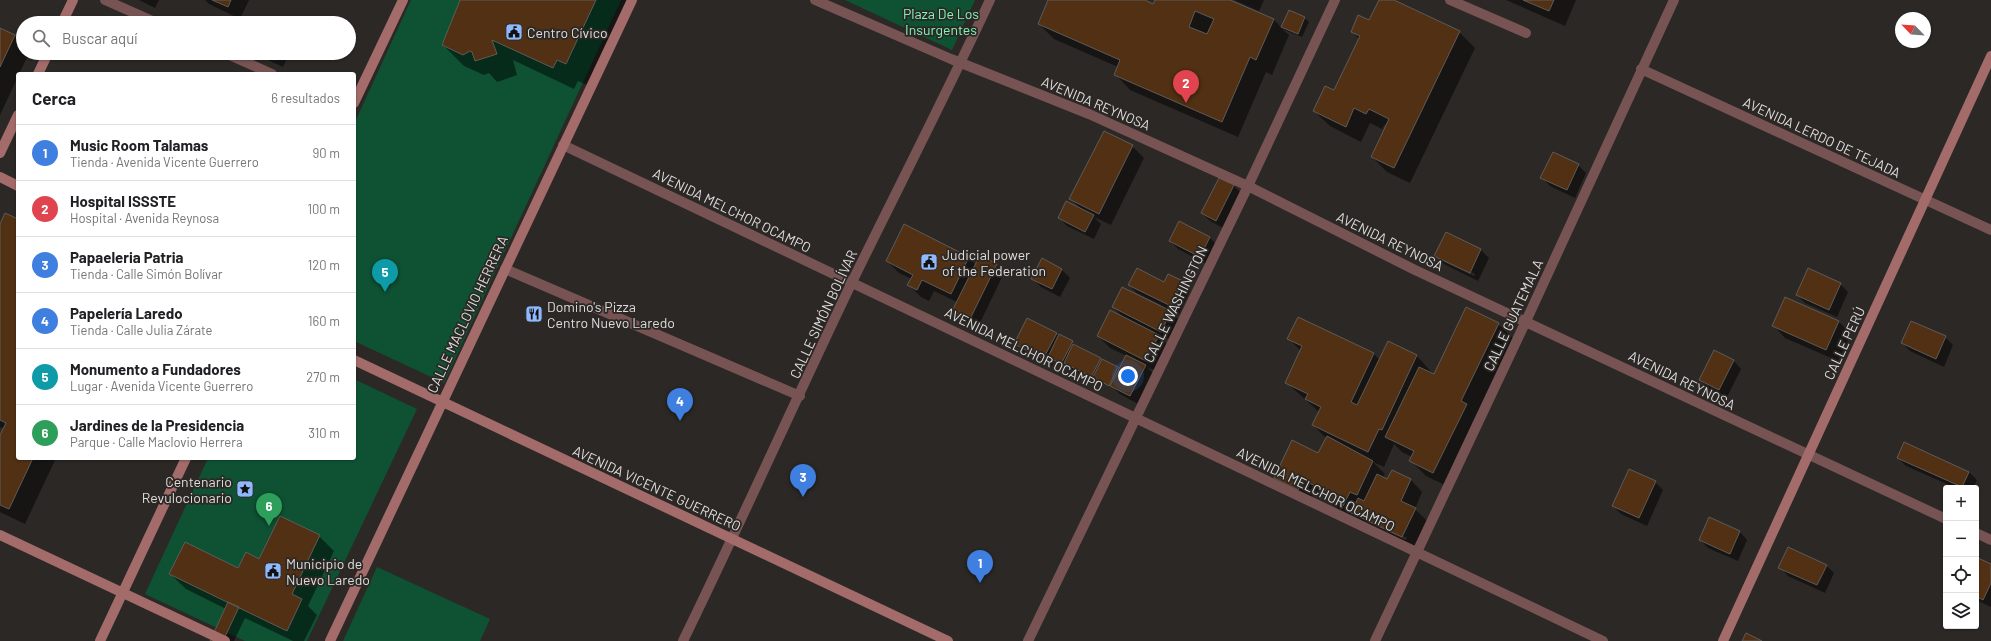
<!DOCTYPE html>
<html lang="es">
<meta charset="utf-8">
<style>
:root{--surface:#fff;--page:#f2f2f2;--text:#202124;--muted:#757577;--line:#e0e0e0;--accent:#526586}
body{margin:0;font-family:Barlow,sans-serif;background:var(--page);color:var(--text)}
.controls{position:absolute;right:12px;bottom:12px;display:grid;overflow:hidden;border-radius:4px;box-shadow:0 1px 3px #0004}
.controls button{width:36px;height:36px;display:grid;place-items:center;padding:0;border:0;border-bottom:1px solid var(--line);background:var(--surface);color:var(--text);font:20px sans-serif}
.compass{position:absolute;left:1895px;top:12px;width:36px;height:36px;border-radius:50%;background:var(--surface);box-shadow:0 1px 3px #0004;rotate:295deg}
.you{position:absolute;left:1128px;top:376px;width:14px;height:14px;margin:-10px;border:3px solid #fff;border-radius:50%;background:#1a73e8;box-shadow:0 0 0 6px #1a73e833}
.badge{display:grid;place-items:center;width:26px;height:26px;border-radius:50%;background:var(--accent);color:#fff;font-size:13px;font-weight:700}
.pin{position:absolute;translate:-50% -33px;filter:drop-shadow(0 1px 2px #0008)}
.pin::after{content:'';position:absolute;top:21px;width:14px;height:12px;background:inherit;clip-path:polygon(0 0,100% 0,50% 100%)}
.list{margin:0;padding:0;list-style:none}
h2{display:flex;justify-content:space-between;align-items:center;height:52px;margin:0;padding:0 16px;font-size:17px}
h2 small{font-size:13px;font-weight:400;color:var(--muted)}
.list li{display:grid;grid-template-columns:26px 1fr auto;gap:12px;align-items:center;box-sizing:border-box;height:56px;padding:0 16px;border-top:1px solid var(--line)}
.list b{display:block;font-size:15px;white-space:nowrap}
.list p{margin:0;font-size:13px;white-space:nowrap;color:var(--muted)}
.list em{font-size:13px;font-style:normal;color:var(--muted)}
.icon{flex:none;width:22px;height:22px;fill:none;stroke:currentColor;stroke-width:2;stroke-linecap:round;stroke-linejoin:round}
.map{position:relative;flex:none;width:1991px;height:641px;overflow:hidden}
.search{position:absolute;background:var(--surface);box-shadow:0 1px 3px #0004;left:16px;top:16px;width:340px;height:44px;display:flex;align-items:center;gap:10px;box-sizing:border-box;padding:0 14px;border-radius:22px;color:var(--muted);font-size:15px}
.panel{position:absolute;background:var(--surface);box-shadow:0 1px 3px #0004;left:16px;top:72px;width:340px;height:388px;border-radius:4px}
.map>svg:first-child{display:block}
.green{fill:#0e5233}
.shadow{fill:#0007;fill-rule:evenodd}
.building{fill:#513013;stroke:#5e5b59;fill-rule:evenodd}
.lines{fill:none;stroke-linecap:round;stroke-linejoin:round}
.street{stroke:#775453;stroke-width:10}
.secondary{stroke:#a36b69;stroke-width:10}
.labels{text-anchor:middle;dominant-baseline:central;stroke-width:3.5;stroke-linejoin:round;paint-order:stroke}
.park-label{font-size:14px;fill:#83f5b7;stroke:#2b2826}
.poi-label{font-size:14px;fill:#dfdddb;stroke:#2b2826;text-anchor:start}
.street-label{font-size:14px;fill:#dfdddb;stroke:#2b2826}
</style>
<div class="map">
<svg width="1991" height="641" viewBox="0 0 1991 641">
<rect width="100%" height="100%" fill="#2b2826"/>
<path class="green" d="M411,0h210l-177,383 -90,-42v-217z
M845,0h130l-23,50z
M354,379l63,30 -110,232h-62l-100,-47 63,-136h146z
M377,567l113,52 -10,22h-137z"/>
<path class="shadow" d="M139,0h20l-4,8z
M205,0h44l-9,19 -31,-15z
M460,0h167l-40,85 -9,-4 -4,8 -61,-29 4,15 -20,7 -8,-9 -5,2 -20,-9 -21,-21 18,-44z
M1049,0h93l12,5 2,-5h72l46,20 8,8 7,-17 16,7 4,4 -7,15 -20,-8 7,6 -17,40 -6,-3 -28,65 -108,-47 -15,-16 3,-7 -64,-28 -15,-15z
M1234,0h30l-5,11z
M1380,0h12l67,32 16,16 -65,135 -23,-11 -15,-15 15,-32 -2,-1 -3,5 -12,-6 -9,19 -31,-16 -16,-15 20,-20 25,-52 -7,-8 17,-10z
M1506,0h70l-11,26z
M0,29l15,7 8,9v8h6l-29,62z
M253,53h35l1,1 -6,13z
M1104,132l28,14 12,12 -33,67 -17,-8 7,7 -7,15 -27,-13 -8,-8 23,-8 -11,-11z
M1578,165l8,8 -11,25 -25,-12 -8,-8z
M1219,179l15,7 8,8 -17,35 -15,-8 -8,-8z
M18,220v238h38l-31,66 -25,-12v-75l4,-8 -4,-2v-200z
M1179,223l31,15 8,8 -10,19 -30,-16 -8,-8z
M904,226l65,32 7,7h20l8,8 -26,54 -17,-9 -8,-8 4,-8 -23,-11 -5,10 -8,-4 -12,-12 3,-6 -13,-6 -12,-12z
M1446,234l35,16 8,8 -11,23 -34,-17 -8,-8zM1444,260l31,14 -1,2 -30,-14z
M1062,270l8,8 -10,19 -19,-10 -8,-8z
M1182,282l8,8 -11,24 -12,-6 12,12 -10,19 -12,-5 13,13 -12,25 -11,-5 7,7 -16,30 -18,-10 -7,-6 -13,-6 -1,2 -26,-13 -7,-7 -1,3 -11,-6 -2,5 -29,-14 -8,-8 41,-10 64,36 7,-14 -17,-8 -12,-12 25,-19 -10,-10h47l1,-2 -24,-12 -8,-8z
M1840,284l8,8 -11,25 -32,-14 -8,-8z
M1786,298l53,24 12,12 -13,27 -53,-23 -11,-12z
M1298,318l76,36 6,6 8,-18 29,14 17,19 64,-51 16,15 -65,148 -23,-11 -16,-16 2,-3 -10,-5 -8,-8 -10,23 -11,-5 12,12 -3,4 6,3 23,-1 11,12 -7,17 12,12 -13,27 -50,-23 -8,-8 -18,-8 -11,-13 -12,-5 -5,10 -23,-11 -12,-12 44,-24 7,-16 -13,-13 6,-13 -33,-30 15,-31 -13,-13zM1365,518l42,20 -1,2 -41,-19z
M1945,337l8,8 -9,22 -34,-16 -8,-8z
M1733,360l8,9 -14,28 -19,-9 -8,-8z
M1898,458l71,14 8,8 -4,8h-17l-50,-22z
M1655,482l8,8 -16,36 -26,-12 -8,-8z
M1739,531l8,9 -9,21 -30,-13 -8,-8z
M319,536l15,15 -26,55 9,9 -13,26h-11l-48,-23 -11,23h-23l15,-32 -40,-20 -16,-15 69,-5z
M1826,565l8,8 -9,20 -37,-17 -8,-9z
M1976,565h15v45v-3l-15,-7z"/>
<path class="building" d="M212,0h19l-3,7z
M460,0h136l-30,64 -9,-4 -4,8 -61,-28 5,14 -22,7 -3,-9 -2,-1 -7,4 -21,-10z
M1048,0h97l8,4 2,-4h75l44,19 -18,41 -6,-3 -28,65 -108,-47 6,-15 -82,-36zM1195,11l19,8 -7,15 -18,-7z
M1379,0h15l66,31 -66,137 -23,-11 18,-38 -20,-10 -3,5 -12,-6 -8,19 -33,-16 12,-25 9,4 26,-54 -9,-4 7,-17 11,5z
M1523,0h31l-5,11z
M1289,10l16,7 -7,17 -17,-7z
M222,19l10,4h-11z
M0,28l15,7 -15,32z
M260,53h18l-3,7z
M1104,131l29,14 -34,69 -30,-15z
M1553,152l26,12 -12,26 -27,-12z
M1219,178l15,7 -18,36 -15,-8z
M1066,201l28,14 -9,17 -27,-14z
M5,213l13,6v239h15l-24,51 -9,-4v-70l6,-12 -6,-3v-196z
M1179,221l31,16 -10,20 -31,-16z
M904,224l65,33 -18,37 -29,-14 -5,10 -10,-5 6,-10 -27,-14z
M1446,232l35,17 -11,24 -36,-17z
M980,255l17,9 -27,55 -18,-8z
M1042,258l20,11 -10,20 -21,-10z
M1137,268l27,14 4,-8 15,7 -12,25 -43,-21z
M1808,268l33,15 -12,27 -33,-15z
M1122,287l49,24 -10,21 -49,-25z
M1785,297l54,24 -13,29 -54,-24z
M1466,307l33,16 -38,78 6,3 -34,69 -24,-12 5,-10 -29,-14 34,-70 15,7z
M1110,310l49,25 -13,26 -49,-25z
M1298,317l76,36 -23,49 6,3 31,-64 29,14 -35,75 -3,-1 -11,23 -56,-27 9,-18 -16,-8 3,-5 -23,-11 17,-37 -15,-7z
M1027,318l30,15 -14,26 -29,-15z
M1911,321l35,15 -10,23 -35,-16z
M1059,334l14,7 -12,23 -13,-7z
M1073,344l28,14 -10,19 -27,-14z
M1714,350l20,10 -15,30 -20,-10z
M1126,355l20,10 -16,31 -20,-10z
M1102,359l16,8 -9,19 -16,-9z
M1327,436l46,25 -16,34 -7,-3 -7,14 -18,-9 3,-5 -25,-12 -5,10 -24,-12 18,-38 26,13z
M1904,442l65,30 -7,15 -65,-29z
M1629,469l27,12 -17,37 -27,-12z
M1392,470l19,9 -10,22 15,7 -14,29 -51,-24 7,-15 6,3 13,-27 10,5z
M280,516l40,19 -28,59 10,5 -15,32 -118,-57 16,-32 53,26 8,-16 13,7z
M1709,517l31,14 -10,23 -31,-14z
M1788,547l39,18 -10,20 -39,-17z
M1978,558l13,6v19l-8,17 -7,-4v-33z
M228,602l11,5 -16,34h-13z
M1746,633l16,8h-20z"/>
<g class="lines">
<path class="street" d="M105,0l52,23
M815,0l136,59 138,55 159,72 167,84 531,249
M1450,0l76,33
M225,53l47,21
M1641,69l350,161
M563,145l1040,496
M505,269l295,127
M1976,533l15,7
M683,641c58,-119 112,-240 169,-359 46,-94 94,-187 138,-282
M1028,641l220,-455 87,-186
M1375,641l151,-320 148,-321"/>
<path class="secondary" d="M62,23l11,-23
M38,74l10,-21
M354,103l49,-103
M0,153l18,-38
M0,177l18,9
M354,360l594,281
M0,535l225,106
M100,641l86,-183
M330,641l302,-641
M1723,641l268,-585"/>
</g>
<defs>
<g id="civic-square" transform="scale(0.9)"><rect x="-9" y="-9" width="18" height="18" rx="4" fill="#90b8fd" stroke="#2b2826"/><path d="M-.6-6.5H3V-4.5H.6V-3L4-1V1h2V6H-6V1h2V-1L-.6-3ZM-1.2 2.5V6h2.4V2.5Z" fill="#111"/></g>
<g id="restaurant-square" transform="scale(0.9)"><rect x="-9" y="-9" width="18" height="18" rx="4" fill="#90b8fd" stroke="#2b2826"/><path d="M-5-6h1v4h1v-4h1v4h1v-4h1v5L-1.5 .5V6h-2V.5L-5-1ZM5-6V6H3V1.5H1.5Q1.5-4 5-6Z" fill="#111"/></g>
<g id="sight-square" transform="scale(0.9)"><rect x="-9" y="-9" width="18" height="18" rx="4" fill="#90b8fd" stroke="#2b2826"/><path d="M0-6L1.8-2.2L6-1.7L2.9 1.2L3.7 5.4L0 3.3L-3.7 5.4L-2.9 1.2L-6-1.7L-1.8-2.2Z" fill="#111"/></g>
</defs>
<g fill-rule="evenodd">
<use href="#civic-square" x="514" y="32"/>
<use href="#civic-square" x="929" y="262"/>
<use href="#restaurant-square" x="534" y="314"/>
<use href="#sight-square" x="245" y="489"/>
<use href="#civic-square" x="273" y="571"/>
</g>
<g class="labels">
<g class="park-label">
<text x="941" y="13">Plaza De Los<tspan x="941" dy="16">Insurgentes</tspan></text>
</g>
<g class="poi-label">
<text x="527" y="32">Centro Cívico</text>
<text x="942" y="254">Judicial power<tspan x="942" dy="16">of the Federation</tspan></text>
<text x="547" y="306">Domino's Pizza<tspan x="547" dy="16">Centro Nuevo Laredo</tspan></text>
<text x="232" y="481" text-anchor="end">Centenario<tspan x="232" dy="16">Revulocionario</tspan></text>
<text x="286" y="563">Municipio de<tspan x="286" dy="16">Nuevo Laredo</tspan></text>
</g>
<g class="street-label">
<text transform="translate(1096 103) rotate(23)">AVENIDA REYNOSA</text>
<text transform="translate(1822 137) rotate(25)">AVENIDA LERDO DE TEJADA</text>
<text transform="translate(732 210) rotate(26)">AVENIDA MELCHOR OCAMPO</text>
<text transform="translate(1390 241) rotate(26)">AVENIDA REYNOSA</text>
<text transform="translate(1175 304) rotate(-64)">CALLE WASHINGTON</text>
<text transform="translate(467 314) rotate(-65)">CALLE MACLOVIO HERRERA</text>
<text transform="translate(823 314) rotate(-65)">CALLE SIMÓN BOLÍVAR</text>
<text transform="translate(1513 315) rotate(-65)">CALLE GUATEMALA</text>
<text transform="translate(1844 343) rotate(-65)">CALLE PERÚ</text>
<text transform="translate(1024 349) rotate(26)">AVENIDA MELCHOR OCAMPO</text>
<text transform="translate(1682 380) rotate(26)">AVENIDA REYNOSA</text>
<text transform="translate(657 488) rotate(25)">AVENIDA VICENTE GUERRERO</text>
<text transform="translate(1316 489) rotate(26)">AVENIDA MELCHOR OCAMPO</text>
</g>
</g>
</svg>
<div class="controls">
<button>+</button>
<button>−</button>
<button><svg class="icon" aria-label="locate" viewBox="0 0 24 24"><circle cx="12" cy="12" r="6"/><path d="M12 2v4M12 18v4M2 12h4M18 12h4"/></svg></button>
<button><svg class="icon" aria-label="layers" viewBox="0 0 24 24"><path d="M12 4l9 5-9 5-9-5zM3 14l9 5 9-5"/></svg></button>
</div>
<svg class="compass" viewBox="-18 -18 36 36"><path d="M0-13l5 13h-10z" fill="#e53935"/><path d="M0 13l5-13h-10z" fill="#757577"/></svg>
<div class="you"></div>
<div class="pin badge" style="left:980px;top:583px;background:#3f7fe0">1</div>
<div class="pin badge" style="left:1186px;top:103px;background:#e0444e">2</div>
<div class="pin badge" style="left:803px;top:497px;background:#3f7fe0">3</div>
<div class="pin badge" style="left:680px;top:421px;background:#3f7fe0">4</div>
<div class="pin badge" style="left:385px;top:292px;background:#0f9aa8">5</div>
<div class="pin badge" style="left:269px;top:526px;background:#2e9e5b">6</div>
<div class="search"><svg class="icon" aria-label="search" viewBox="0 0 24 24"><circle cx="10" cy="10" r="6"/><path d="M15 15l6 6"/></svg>Buscar aquí</div>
<section class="panel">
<h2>Cerca<small>6 resultados</small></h2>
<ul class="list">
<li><span class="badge" style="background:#3f7fe0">1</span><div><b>Music Room Talamas</b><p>Tienda · Avenida Vicente Guerrero</p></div><em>90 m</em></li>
<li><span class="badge" style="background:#e0444e">2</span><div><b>Hospital ISSSTE</b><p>Hospital · Avenida Reynosa</p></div><em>100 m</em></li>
<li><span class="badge" style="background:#3f7fe0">3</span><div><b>Papaeleria Patria</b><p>Tienda · Calle Simón Bolívar</p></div><em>120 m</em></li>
<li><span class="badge" style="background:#3f7fe0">4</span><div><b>Papelería Laredo</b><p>Tienda · Calle Julia Zárate</p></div><em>160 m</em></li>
<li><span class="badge" style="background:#0f9aa8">5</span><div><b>Monumento a Fundadores</b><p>Lugar · Avenida Vicente Guerrero</p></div><em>270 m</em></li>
<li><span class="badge" style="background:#2e9e5b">6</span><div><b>Jardines de la Presidencia</b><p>Parque · Calle Maclovio Herrera</p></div><em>310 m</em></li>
</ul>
</section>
</div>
